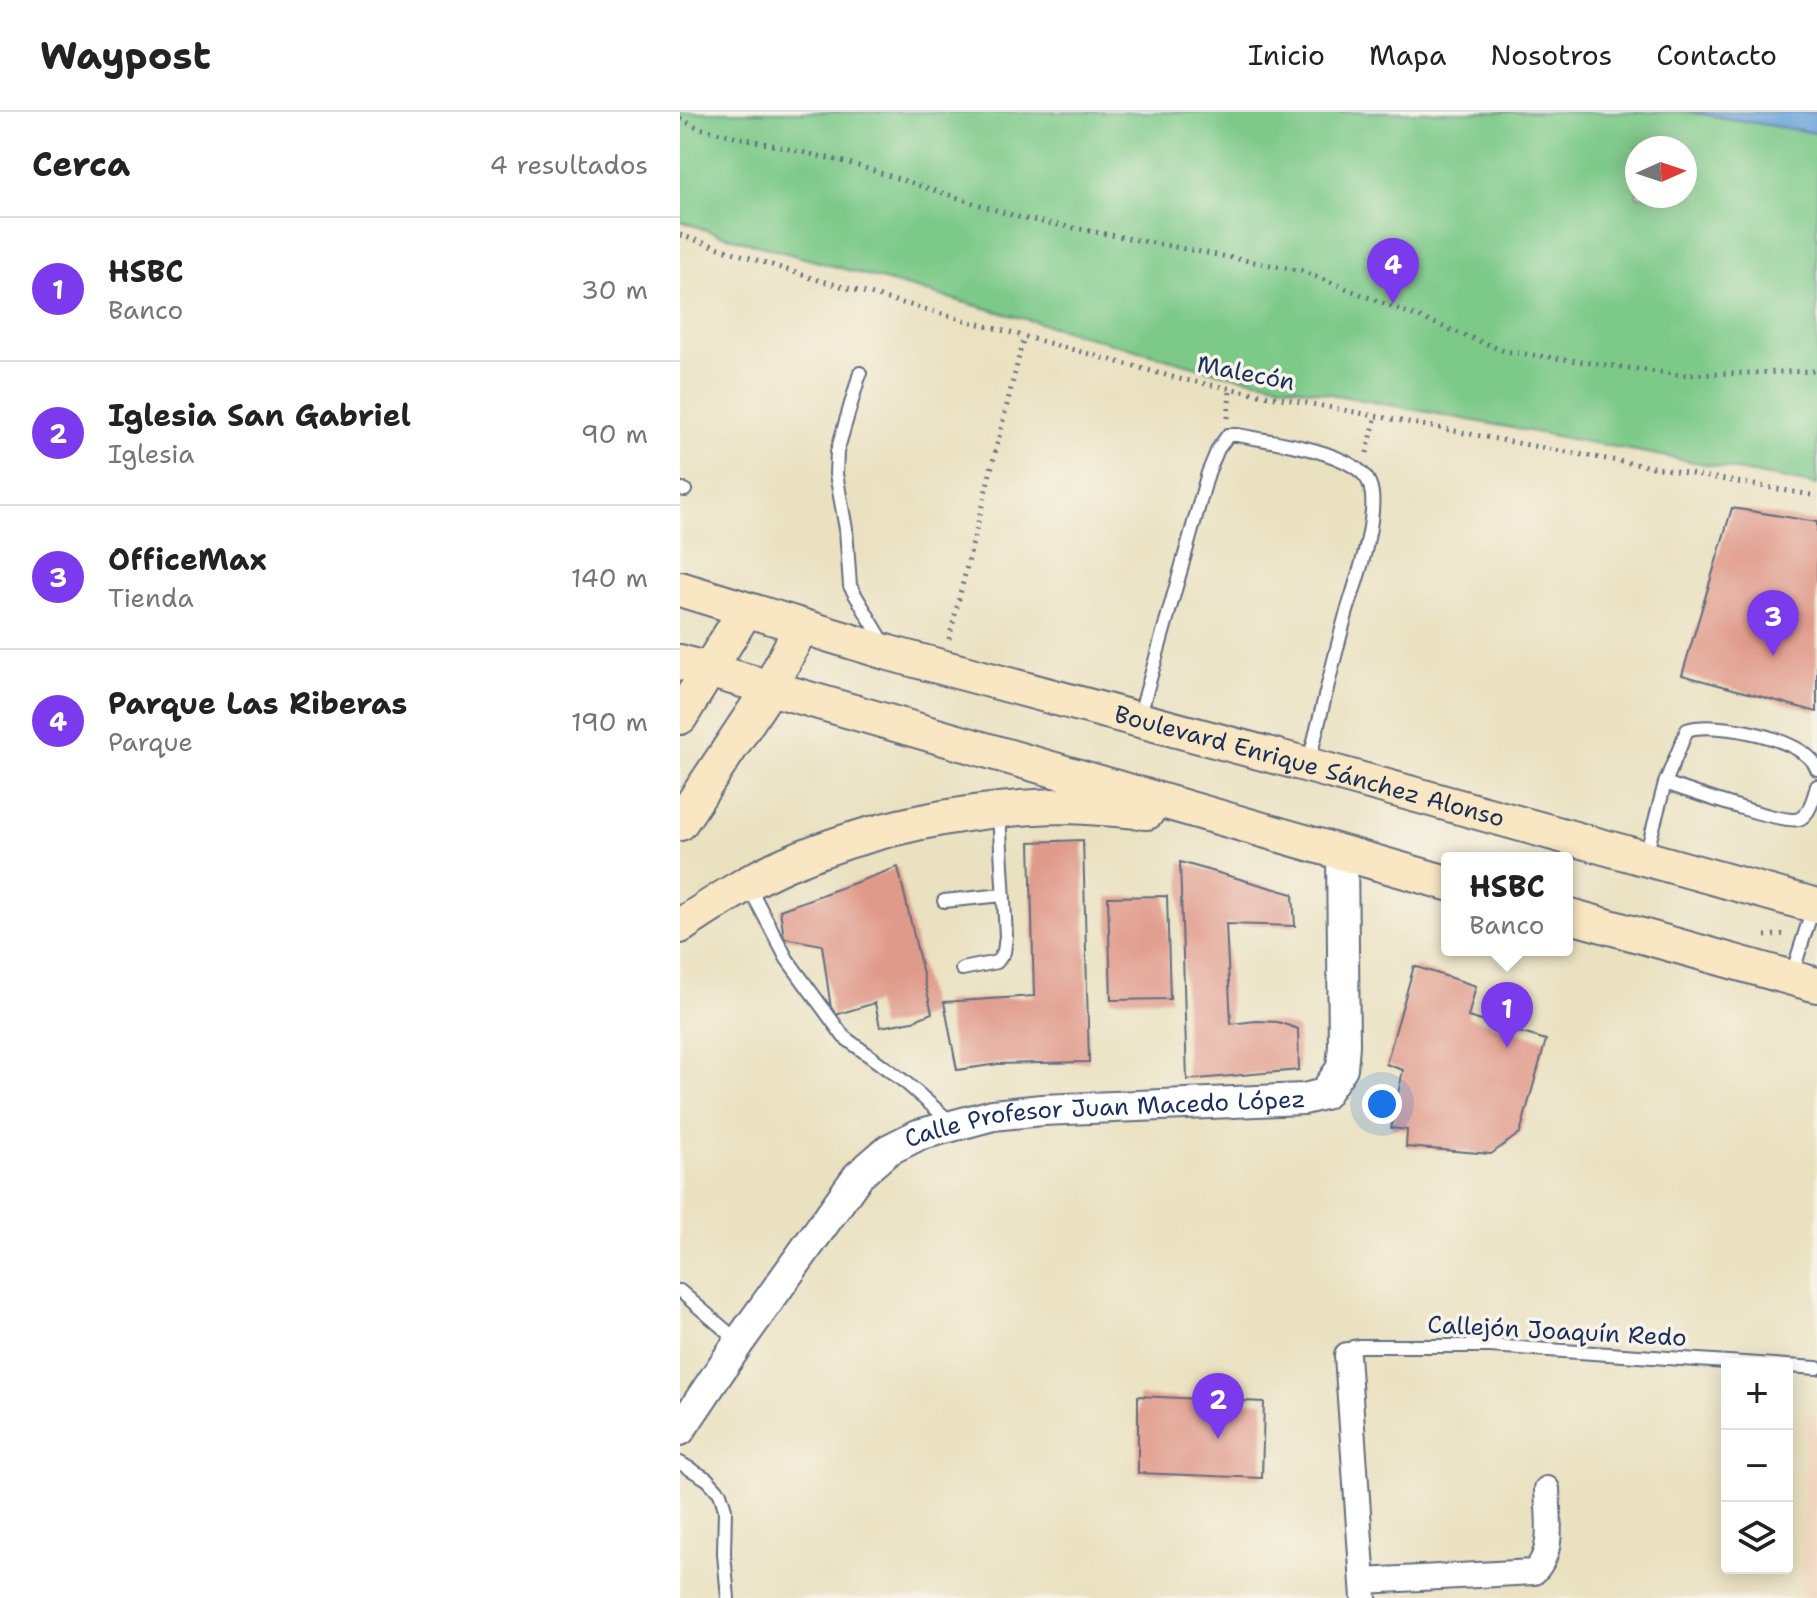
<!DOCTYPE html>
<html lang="es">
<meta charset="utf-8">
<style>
:root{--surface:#fff;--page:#f2f2f2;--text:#222;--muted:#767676;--line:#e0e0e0;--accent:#7c3aed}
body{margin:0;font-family:"Shantell Sans",sans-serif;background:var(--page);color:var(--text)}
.controls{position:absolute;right:24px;bottom:24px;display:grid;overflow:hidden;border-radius:8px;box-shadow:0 4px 20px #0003}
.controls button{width:72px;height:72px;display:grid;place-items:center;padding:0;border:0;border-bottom:2px solid var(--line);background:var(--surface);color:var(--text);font:40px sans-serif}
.compass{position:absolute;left:945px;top:24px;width:72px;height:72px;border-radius:50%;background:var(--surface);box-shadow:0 4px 20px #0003;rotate:87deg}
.you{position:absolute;left:702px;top:992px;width:28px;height:28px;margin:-20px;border:6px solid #fff;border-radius:50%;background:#1a73e8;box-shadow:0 0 0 12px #1a73e833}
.badge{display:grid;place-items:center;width:52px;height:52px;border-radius:50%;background:var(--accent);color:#fff;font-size:26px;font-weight:700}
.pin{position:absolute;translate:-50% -66px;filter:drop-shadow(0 2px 4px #0008)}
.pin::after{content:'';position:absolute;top:42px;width:28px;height:24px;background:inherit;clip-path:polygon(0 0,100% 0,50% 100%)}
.popup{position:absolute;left:761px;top:740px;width:132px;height:104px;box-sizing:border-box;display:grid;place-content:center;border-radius:8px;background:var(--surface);filter:drop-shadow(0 2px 6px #0005);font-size:26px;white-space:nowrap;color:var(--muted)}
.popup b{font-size:30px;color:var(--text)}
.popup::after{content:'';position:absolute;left:50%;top:100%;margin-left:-16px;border:16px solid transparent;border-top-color:var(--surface)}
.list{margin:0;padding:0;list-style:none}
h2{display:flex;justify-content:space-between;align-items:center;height:104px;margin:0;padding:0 32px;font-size:34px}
h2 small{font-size:26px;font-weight:400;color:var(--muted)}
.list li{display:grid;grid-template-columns:52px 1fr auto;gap:24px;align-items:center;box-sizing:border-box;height:144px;padding:0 32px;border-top:2px solid var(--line)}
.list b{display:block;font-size:30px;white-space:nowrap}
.list p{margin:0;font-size:26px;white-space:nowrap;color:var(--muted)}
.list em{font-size:26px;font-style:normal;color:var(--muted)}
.icon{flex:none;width:44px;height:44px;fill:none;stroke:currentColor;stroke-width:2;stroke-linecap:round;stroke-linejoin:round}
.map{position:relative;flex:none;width:1137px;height:1486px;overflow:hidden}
header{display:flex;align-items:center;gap:48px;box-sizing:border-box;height:112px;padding:0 40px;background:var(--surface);border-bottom:2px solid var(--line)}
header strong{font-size:38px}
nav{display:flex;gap:44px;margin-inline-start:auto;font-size:28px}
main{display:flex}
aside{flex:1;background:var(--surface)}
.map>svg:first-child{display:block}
.built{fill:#f1d5bd}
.green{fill:#7cc988;stroke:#4c7c73;stroke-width:2;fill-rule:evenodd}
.water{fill:#6da6dc;stroke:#446a9d;stroke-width:2}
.building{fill:#e09a8a}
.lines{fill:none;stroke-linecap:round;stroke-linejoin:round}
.service-casing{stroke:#636d80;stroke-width:16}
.minor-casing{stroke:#636d80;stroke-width:28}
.tertiary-casing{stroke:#636d80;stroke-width:34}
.secondary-casing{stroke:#636d80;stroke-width:38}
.path{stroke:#636d80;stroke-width:5;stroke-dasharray:2 6;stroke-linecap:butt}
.service{stroke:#fff;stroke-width:12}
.minor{stroke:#fff;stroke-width:24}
.tertiary{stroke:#fff;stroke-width:30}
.secondary{stroke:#f9e7c3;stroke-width:34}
.labels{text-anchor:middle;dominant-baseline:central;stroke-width:7;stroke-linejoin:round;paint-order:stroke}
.street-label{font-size:24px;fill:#1b2f5e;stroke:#f7f3e8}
</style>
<header>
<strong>Waypost</strong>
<nav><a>Inicio</a><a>Mapa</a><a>Nosotros</a><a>Contacto</a></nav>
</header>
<main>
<aside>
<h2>Cerca<small>4 resultados</small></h2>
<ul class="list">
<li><span class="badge">1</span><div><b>HSBC</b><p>Banco</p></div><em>30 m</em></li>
<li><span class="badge">2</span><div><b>Iglesia San Gabriel</b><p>Iglesia</p></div><em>90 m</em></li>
<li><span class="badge">3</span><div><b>OfficeMax</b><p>Tienda</p></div><em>140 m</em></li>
<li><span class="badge">4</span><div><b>Parque Las Riberas</b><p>Parque</p></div><em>190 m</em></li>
</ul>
</aside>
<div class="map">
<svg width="1137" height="1486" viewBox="0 0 1137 1486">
<rect width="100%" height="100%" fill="#f7f3e8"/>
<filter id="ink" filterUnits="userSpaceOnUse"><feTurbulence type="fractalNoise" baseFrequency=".0125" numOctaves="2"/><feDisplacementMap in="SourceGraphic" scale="16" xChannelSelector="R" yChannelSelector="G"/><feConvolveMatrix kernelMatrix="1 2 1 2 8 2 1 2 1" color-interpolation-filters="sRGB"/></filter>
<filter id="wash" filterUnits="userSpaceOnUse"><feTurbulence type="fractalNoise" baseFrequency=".006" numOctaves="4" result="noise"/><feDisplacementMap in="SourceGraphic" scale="32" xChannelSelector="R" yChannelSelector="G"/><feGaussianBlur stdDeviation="1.8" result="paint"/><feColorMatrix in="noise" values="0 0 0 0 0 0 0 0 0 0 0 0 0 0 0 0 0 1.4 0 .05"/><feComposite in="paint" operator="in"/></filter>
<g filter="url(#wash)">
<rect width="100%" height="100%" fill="#eae1c0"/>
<path class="built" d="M1127,1300l10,4v182h-16z"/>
<path class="green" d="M0,0h1009l128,21v352l-598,-112 -501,-139 -38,-13zM957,36h48v48h-48z"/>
<path class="water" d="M1009,0h128v21z"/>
<g id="blocks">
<path class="building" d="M1052,396l85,14v190l-135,-37z
M403,728l6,222 -91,2 -41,6 -13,-68 90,-6 -4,-154z
M500,750l113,32 2,32 -69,-2 5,100 25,-3 22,1 20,7 1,41 -112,10z
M218,755l34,146 -19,8 -33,6 -5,-24 -43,13 -10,-71 -38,-7 -4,-28z
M487,784l3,103 -59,1 -3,-103z
M734,854l62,20 -8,31 78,23 -26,93 -29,21 -85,-7 1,-17 -16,-2 12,-58 -17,-6z
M458,1284l126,6 -2,76 -124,-5z"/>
</g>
</g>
<g filter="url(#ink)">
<use href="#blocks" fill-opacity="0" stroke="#636d80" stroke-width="2"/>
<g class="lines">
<g class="service-casing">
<path id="service" d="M180,261l-23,79 -1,22 10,55 4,57 34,57
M0,377l5,1
M459,606l69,-245 10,-24 10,-14h10c34,7 103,14 127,41 8,10 8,23 7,35 -3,37 -17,73 -27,107 -13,48 -24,96 -36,143
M985,671c21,7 120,42 134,36 11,-4 15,-23 18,-33
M966,743l19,-72 22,-53c28,-10 121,9 130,39
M69,775l38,72 57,78 61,45 48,42
M264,789l59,-6
M282,857l35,-7 7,-10 2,-16 -7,-122
M1112,862l21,-66
M0,1179l58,50
M667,1243l6,-8 7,-1h130l327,22
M0,1351l27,16 13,14 5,16 -1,45 4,44"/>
</g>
<g class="minor-casing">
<path id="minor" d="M667,1243l17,243
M683,1469l171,-9c21,-21 14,-54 13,-83"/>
</g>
<g class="tertiary-casing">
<g id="tertiary">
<path id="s1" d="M0,1318l59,-88 119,-166 30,-26 30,-15 75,-20 49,-5 262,-11 20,-5 18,-26 2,-23 -2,-191"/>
</g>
</g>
<g class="secondary-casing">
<g id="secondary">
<path id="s2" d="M0,477l209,64 419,112 509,141"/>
<path d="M0,550l767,221"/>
<path d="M0,605l65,-106"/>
<path d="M0,711l90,-135 31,-61"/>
<path d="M887,803l250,70"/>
<path d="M0,814c34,-22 69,-46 106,-62 84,-36 179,-55 269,-58 31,0 62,3 92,6"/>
</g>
</g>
<path class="path" d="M0,7l19,9 150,35 172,55 281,53 202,80 176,24 137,-4
M0,123l135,44 365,100 364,69 273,48
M548,306l2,-29
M687,341l9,-37
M269,527l75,-303
M1085,824l22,-2"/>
<use href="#service" class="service"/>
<use href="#minor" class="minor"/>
<use href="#tertiary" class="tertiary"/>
<use href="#secondary" class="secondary"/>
</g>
</g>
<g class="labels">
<g class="street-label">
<text transform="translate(566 261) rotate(11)">Malecón</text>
<text stroke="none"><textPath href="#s2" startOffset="654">Boulevard Enrique Sánchez Alonso</textPath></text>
<text stroke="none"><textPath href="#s1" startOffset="572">Calle Profesor Juan Macedo López</textPath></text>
<text transform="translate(877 1219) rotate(3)">Callejón Joaquín Redo</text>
</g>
</g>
</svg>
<div class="controls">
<button>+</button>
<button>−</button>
<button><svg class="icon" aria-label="layers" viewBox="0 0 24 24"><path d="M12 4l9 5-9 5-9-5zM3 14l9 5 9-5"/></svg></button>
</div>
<svg class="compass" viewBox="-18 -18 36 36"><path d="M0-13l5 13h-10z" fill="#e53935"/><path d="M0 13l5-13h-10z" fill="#767676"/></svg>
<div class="you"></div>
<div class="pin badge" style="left:827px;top:936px">1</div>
<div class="popup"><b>HSBC</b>Banco</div>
<div class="pin badge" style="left:538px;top:1327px">2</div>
<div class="pin badge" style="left:1093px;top:544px">3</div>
<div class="pin badge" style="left:713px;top:192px">4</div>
</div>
</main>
